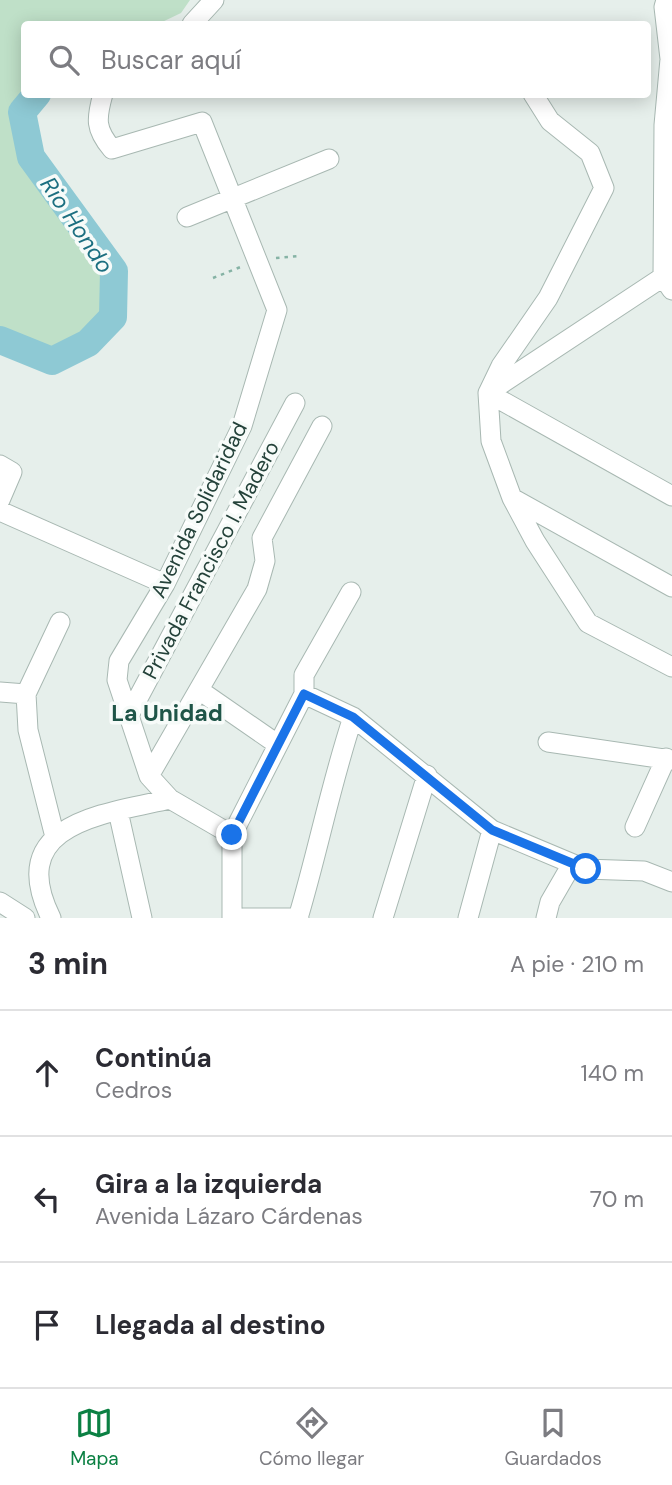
<!DOCTYPE html>
<html lang="es">
<meta charset="utf-8">
<style>
:root{--surface:#fff;--page:#f2f2f3;--text:#2b2b33;--muted:#7c7c81;--line:#e1e1e2;--accent:#0b8043}
body{margin:0;font-family:"DM Sans",sans-serif;background:var(--page);color:var(--text)}
.stop{position:absolute;width:21px;height:21px;margin:-16px;border:5px solid #1a73e8;border-radius:50%;background:#fff}
.stop.end{background:#1a73e8;border-color:#fff;box-shadow:0 2px 7px #0008}
.list{margin:0;padding:0;list-style:none}
h2{display:flex;justify-content:space-between;align-items:center;height:91px;margin:0;padding:0 28px;font-size:30px}
h2 small{font-size:23px;font-weight:400;color:var(--muted)}
.list li{display:grid;grid-template-columns:46px 1fr auto;gap:21px;align-items:center;box-sizing:border-box;height:126px;padding:0 28px;border-top:2px solid var(--line)}
.list b{display:block;font-size:26px;white-space:nowrap}
.list p{margin:0;font-size:23px;white-space:nowrap;color:var(--muted)}
.list em{font-size:23px;font-style:normal;color:var(--muted)}
.icon{flex:none;width:38px;height:38px;fill:none;stroke:currentColor;stroke-width:2;stroke-linecap:round;stroke-linejoin:round}
.map{position:relative;flex:none;width:672px;height:918px;overflow:hidden}
.search{position:absolute;background:var(--surface);box-shadow:0 4px 18px #0003;left:21px;right:21px;top:21px;height:77px;display:flex;align-items:center;gap:18px;box-sizing:border-box;padding:0 24px;border-radius:7px;color:var(--muted);font-size:26px}
.sheet{height:469px;background:var(--surface)}
nav{display:flex;justify-content:space-around;align-items:center;box-sizing:border-box;height:98px;border-top:2px solid var(--line);background:var(--surface);font-size:19px;color:var(--muted)}
nav a{display:grid;justify-items:center;gap:4px}
nav .on{color:var(--accent)}
.map>svg:first-child{display:block}
.green{fill:#bfe0c8}
.lines{fill:none;stroke-linecap:round;stroke-linejoin:round}
.river{stroke:#8ec9d4;stroke-width:28}
.minor-casing{stroke:#a8b8b2;stroke-width:21}
.path{stroke:#86b3a5;stroke-width:2.5;stroke-dasharray:3.5 5;stroke-linecap:butt}
.minor{stroke:#fff;stroke-width:19}
.route{stroke:#1a73e8;stroke-width:9}
.labels{text-anchor:middle;dominant-baseline:central;stroke-width:7;stroke-linejoin:round;paint-order:stroke}
.street-label{font-size:21px;fill:#24423a;stroke:#f7fbf9}
.water-label{font-size:23px;font-style:italic;fill:#1c6f80;stroke:#f7fbf9}
.neighbourhood-label{font-size:23px;font-weight:bold;fill:#1f5548;stroke:#f7fbf9}
</style>
<div class="map">
<svg width="672" height="918" viewBox="0 0 672 918">
<rect width="100%" height="100%" fill="#e6efeb"/>
<path class="green" d="M0,0h190l-9,13 -23,11h-134l1,70 -13,15 11,51 82,114 -1,38 -21,24 -32,15 -51,-20z"/>
<g class="lines">
<path class="river" d="M0,340l52,21 36,-18 25,-26 1,-46 -83,-114 -9,-45 15,-18"/>
<g class="minor-casing">
<path id="minor" d="M666,0l-2,7 6,52 -6,66 -1,152 9,13
M192,24l22,-24
M103,94c-7,25 -8,35 9,55l90,-27 75,188 -35,116 -77,158 -46,77 -2,19 32,96 21,23 62,36
M533,94l17,27 40,32 14,35 -56,110 -47,68 -13,27 3,48 21,57 23,43 53,82 84,44
M187,217l142,-58
M489,392l174,-115
M488,393l184,103
M0,465l12,7 -12,28
M512,498l160,89
M0,511l165,73
M199,690l78,54
M0,692l26,2
M304,694l49,23 139,113 93,39 59,2 28,11
M128,717l167,-314
M548,742l124,18
M149,776l108,-187 8,-28 -3,-23 60,-112
M118,811l24,107
M635,827l31,-69
M55,837l-27,-107 -2,-36 34,-72
M0,902l25,16
M51,918c-47,-95 53,-104 119,-119
M232,918v-83l72,-141v-19l47,-83
M243,918h56
M298,918c20,-67 33,-135 55,-201
M383,918l44,-143
M468,918l24,-88
M546,918l4,-16 22,-38"/>
</g>
<path class="path" d="M276,258l24,-2
M213,278l30,-12"/>
<use href="#minor" class="minor"/>
</g>
<g class="lines">
<path class="route" d="M232,835l72,-141 49,23 139,113 94,39"/>
</g>
<g class="labels">
<g class="street-label">
<text transform="translate(199 510) rotate(-64)">Avenida Solidaridad</text>
<text transform="translate(211 560) rotate(-62)">Privada Francisco I. Madero</text>
</g>
<g class="water-label">
<text transform="translate(77 225) rotate(56)">Rio Hondo</text>
</g>
<g class="neighbourhood-label">
<text x="167" y="713">La Unidad</text>
</g>
</g>
</svg>
<div class="stop" style="left:586px;top:869px"></div>
<div class="stop end" style="left:232px;top:835px"></div>
<div class="search"><svg class="icon" aria-label="search" viewBox="0 0 24 24"><circle cx="10" cy="10" r="6"/><path d="M15 15l6 6"/></svg>Buscar aquí</div>
</div>
<section class="sheet">
<h2>3 min<small>A pie · 210 m</small></h2>
<ul class="list">
<li><svg class="icon" aria-label="ahead" viewBox="0 0 24 24"><path d="M12 20V5M6 11l6-6 6 6"/></svg><div><b>Continúa</b><p>Cedros</p></div><em>140 m</em></li>
<li><svg class="icon" aria-label="left" viewBox="0 0 24 24"><path d="M17 20v-9H6M10 6l-5 5 5 5"/></svg><div><b>Gira a la izquierda</b><p>Avenida Lázaro Cárdenas</p></div><em>70 m</em></li>
<li><svg class="icon" aria-label="arrive" viewBox="0 0 24 24"><path d="M6 21V4h12l-3 4 3 4H6"/></svg><div><b>Llegada al destino</b></div></li>
</ul>
</section>
<nav>
<a class="on"><svg class="icon" aria-label="map" viewBox="0 0 24 24"><path d="M3 6l6-2 6 2 6-2v14l-6 2-6-2-6 2zM9 4v14M15 6v14"/></svg>Mapa</a>
<a><svg class="icon" aria-label="directions" viewBox="0 0 24 24"><path d="M12 3l9 9-9 9-9-9zM9 14v-3h6M13 9l2 2-2 2"/></svg>Cómo llegar</a>
<a><svg class="icon" aria-label="saved" viewBox="0 0 24 24"><path d="M7 4h10v16l-5-4-5 4z"/></svg>Guardados</a>
</nav>
